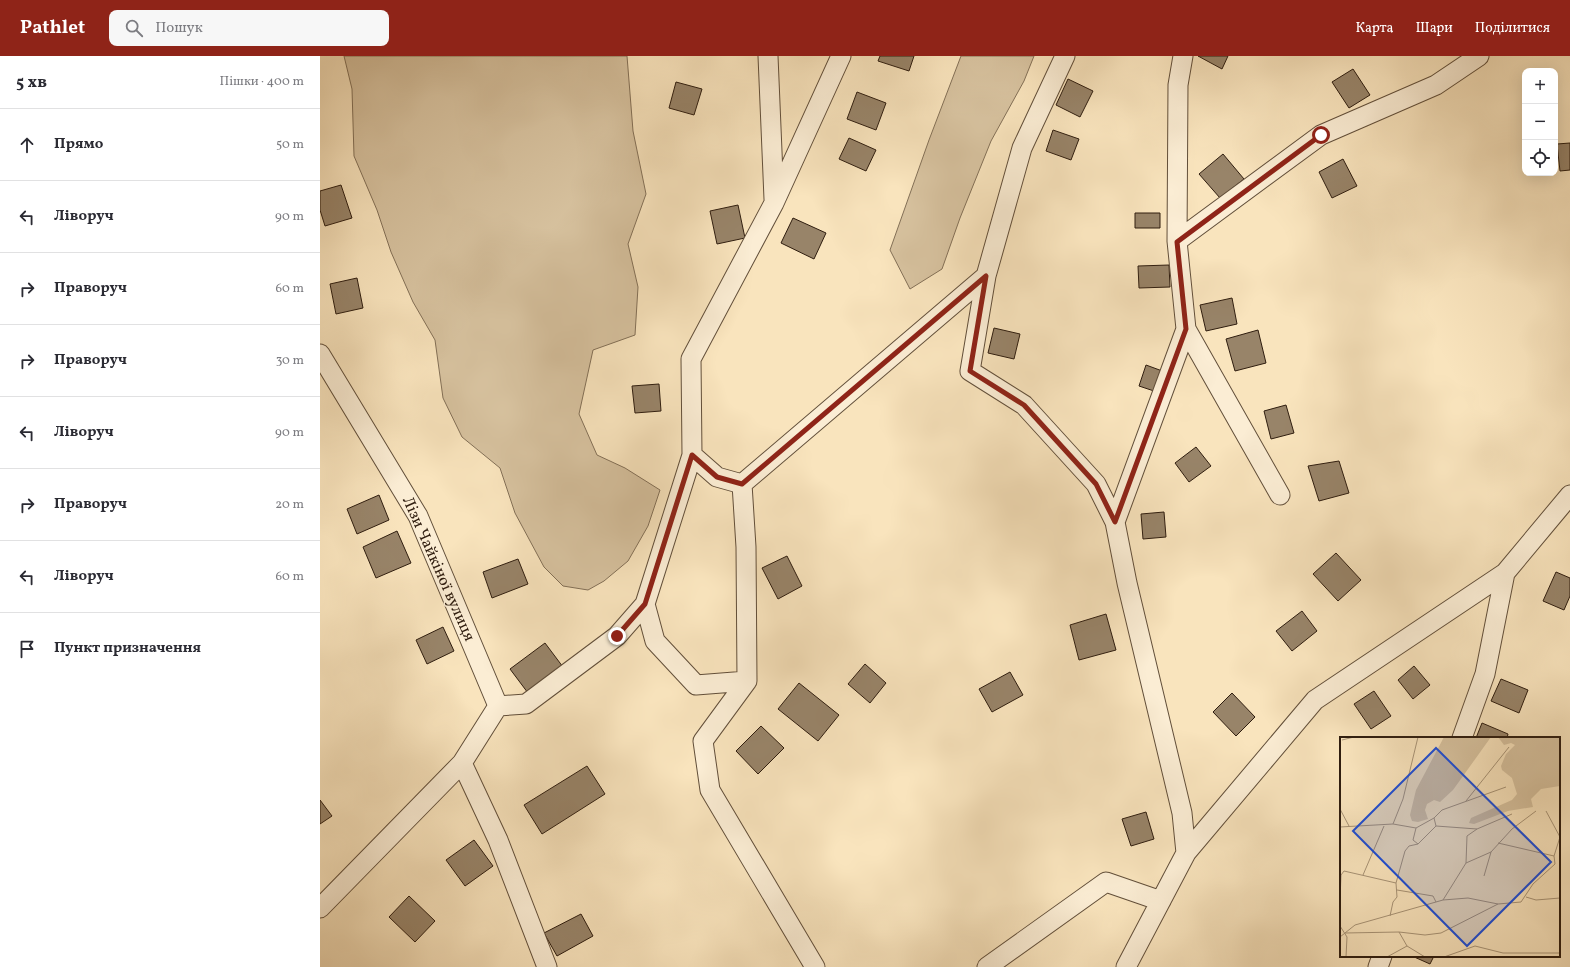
<!DOCTYPE html>
<html lang="uk">
<meta charset="utf-8">
<style>
:root{--surface:#fff;--page:#f7f7f7;--text:#2b2b33;--muted:#7c7c81;--line:#e1e1e2;--accent:#8f2418}
body{margin:0;font-family:Vollkorn,serif;background:var(--page);color:var(--text)}
.controls{position:absolute;right:12px;top:12px;display:grid;overflow:hidden;border-radius:8px;box-shadow:0 4px 16px #0002}
.controls button{width:36px;height:36px;display:grid;place-items:center;padding:0;border:0;border-bottom:1px solid var(--line);background:var(--surface);color:var(--text);font:20px sans-serif}
.stop{position:absolute;width:12px;height:12px;margin:-9px;border:3px solid #8f2418;border-radius:50%;background:#fff}
.stop.end{background:#8f2418;border-color:#fff;box-shadow:0 1px 4px #0008}
.list{margin:0;padding:0;list-style:none}
h2{display:flex;justify-content:space-between;align-items:center;height:52px;margin:0;padding:0 16px;font-size:17px}
h2 small{font-size:13px;font-weight:400;color:var(--muted)}
.list li{display:grid;grid-template-columns:26px 1fr auto;gap:12px;align-items:center;box-sizing:border-box;height:72px;padding:0 16px;border-top:1px solid var(--line)}
.list b{display:block;font-size:15px;white-space:nowrap}
.list em{font-size:13px;font-style:normal;color:var(--muted)}
.icon{flex:none;width:22px;height:22px;fill:none;stroke:currentColor;stroke-width:2;stroke-linecap:round;stroke-linejoin:round}
.map{position:relative;flex:none;width:1250px;height:911px;overflow:hidden}
header{display:flex;align-items:center;gap:24px;box-sizing:border-box;height:56px;padding:0 20px;background:var(--accent);color:#fff}
header strong{font-size:19px}
nav{display:flex;gap:22px;margin-inline-start:auto;font-size:14px}
.search{width:280px;height:36px;background:var(--page);display:flex;align-items:center;gap:10px;box-sizing:border-box;padding:0 14px;border-radius:8px;color:var(--muted);font-size:15px}
main{display:flex}
aside{flex:1;background:var(--surface)}
.map>svg:first-child{display:block}
.green{fill:#d7c29f;stroke:#837057}
.building{fill:#988469;stroke:#2f1d0f}
.lines{fill:none;stroke-linecap:round;stroke-linejoin:round}
.street-casing{stroke:#624f3a;stroke-width:21}
.street{stroke:#fbedd4;stroke-width:19}
.route{stroke:#8f2418;stroke-width:5}
.labels{text-anchor:middle;dominant-baseline:central;stroke-width:3;stroke-linejoin:round;paint-order:stroke}
.street-label{font-size:16px;fill:#2f1d0f;stroke:#fbedd4}
.inset-road{fill:none;stroke:#a89477;stroke-width:1}
.view{fill:#1d4ed8;fill-opacity:0.15;stroke:#1d4ed8;stroke-width:2}
.inset-edge{fill:none;stroke:#2f1d0f;stroke-width:2}
</style>
<header>
<strong>Pathlet</strong>
<div class="search"><svg class="icon" aria-label="search" viewBox="0 0 24 24"><circle cx="10" cy="10" r="6"/><path d="M15 15l6 6"/></svg>Пошук</div>
<nav><a>Карта</a><a>Шари</a><a>Поділитися</a></nav>
</header>
<main>
<aside>
<h2>5 хв<small>Пішки · 400 m</small></h2>
<ul class="list">
<li><svg class="icon" aria-label="ahead" viewBox="0 0 24 24"><path d="M12 20V5M6 11l6-6 6 6"/></svg><div><b>Прямо</b></div><em>50 m</em></li>
<li><svg class="icon" aria-label="left" viewBox="0 0 24 24"><path d="M17 20v-9H6M10 6l-5 5 5 5"/></svg><div><b>Ліворуч</b></div><em>90 m</em></li>
<li><svg class="icon" aria-label="right" viewBox="0 0 24 24"><path d="M7 20v-9h11M14 6l5 5-5 5"/></svg><div><b>Праворуч</b></div><em>60 m</em></li>
<li><svg class="icon" aria-label="right" viewBox="0 0 24 24"><path d="M7 20v-9h11M14 6l5 5-5 5"/></svg><div><b>Праворуч</b></div><em>30 m</em></li>
<li><svg class="icon" aria-label="left" viewBox="0 0 24 24"><path d="M17 20v-9H6M10 6l-5 5 5 5"/></svg><div><b>Ліворуч</b></div><em>90 m</em></li>
<li><svg class="icon" aria-label="right" viewBox="0 0 24 24"><path d="M7 20v-9h11M14 6l5 5-5 5"/></svg><div><b>Праворуч</b></div><em>20 m</em></li>
<li><svg class="icon" aria-label="left" viewBox="0 0 24 24"><path d="M17 20v-9H6M10 6l-5 5 5 5"/></svg><div><b>Ліворуч</b></div><em>60 m</em></li>
<li><svg class="icon" aria-label="arrive" viewBox="0 0 24 24"><path d="M6 21V4h12l-3 4 3 4H6"/></svg><div><b>Пункт призначення</b></div></li>
</ul>
</aside>
<div class="map">
<svg width="1250" height="911" viewBox="0 0 1250 911">
<rect width="100%" height="100%" fill="#f9e4bd"/>
<filter id="stains"><feTurbulence type="fractalNoise" baseFrequency=".005" numOctaves="4"/><feColorMatrix values="0 0 0 0 .2 0 0 0 0 .09 0 0 0 0 .02 0 0 0 .5 -.17"/></filter>
<radialGradient id="worn" r=".72"><stop offset=".6" stop-color="#630" stop-opacity="0"/><stop offset="1" stop-color="#630" stop-opacity=".3"/></radialGradient>
<path class="green" d="M24,0h283l6,75 13,63 -18,50 10,43 -3,48 -42,15 -14,64 18,41 28,13 35,22 -12,36 -20,35 -24,20 -16,9 -25,-4 -19,-19 -29,-54 -15,-45 -38,-31 -19,-39 -8,-58 -22,-38 -22,-50 -14,-42 -23,-54 -2,-67z
M641,0h73l-10,25 -33,60 -31,77 -18,51 -32,20 -20,-39 39,-110z"/>
<path class="building" d="M560,0h34l-5,15 -31,-10z
M878,0h30l-6,13z
M1033,13l17,26 -21,13 -17,-26z
M748,23l25,12 -13,26 -24,-12z
M356,26l26,7 -8,26 -25,-7z
M537,36l29,11 -10,27 -29,-11z
M733,74l26,9 -8,21 -25,-9z
M529,82l27,12 -10,21 -27,-12z
M1250,87v27l-10,1 -3,-27z
M903,98l21,25 -24,19 -21,-24z
M1023,103l14,27 -25,12 -13,-26z
M21,129l11,33 -27,8 -5,-16v-19z
M418,149l7,33 -28,6 -7,-33z
M815,157h25v15h-25z
M473,162l33,15 -12,26 -33,-16z
M849,209l1,22 -31,1 -1,-22z
M37,222l6,30 -27,6 -6,-30z
M912,242l5,26 -31,7 -6,-26z
M674,272l26,6 -6,25 -26,-6z
M938,274l8,33 -31,8 -9,-32z
M826,309l19,7 -8,20 -18,-6z
M339,328l2,27 -26,2 -3,-27z
M966,349l8,28 -23,6 -7,-28z
M876,391l15,19 -22,16 -14,-19z
M1019,405l10,32 -30,8 -11,-35z
M59,439l10,25 -32,14 -10,-25z
M844,456l2,25 -23,2 -2,-25z
M77,475l14,32 -35,15 -13,-31z
M1016,497l25,27 -23,21 -25,-27z
M467,500l15,30 -24,13 -16,-31z
M198,503l10,25 -36,14 -9,-26z
M1236,516l14,6v18l-6,14 -21,-9z
M982,555l15,20 -25,20 -16,-20z
M786,558l10,36 -37,10 -9,-35z
M123,571l11,24 -27,13 -11,-24z
M225,587l18,24 -35,26 -18,-24z
M545,608l21,19 -16,20 -22,-19z
M1094,610l16,19 -17,14 -15,-19z
M690,616l13,23 -31,17 -13,-23z
M1181,623l27,11 -9,23 -28,-12z
M479,627l40,32 -21,26 -40,-32z
M1054,635l17,25 -20,13 -17,-25z
M912,637l23,24 -19,19 -23,-24z
M1162,667l26,11 -1,4h-31z
M441,670l23,22 -26,26 -22,-23z
M267,710l18,28 -63,40 -18,-29z
M0,744l12,16 -12,8z
M826,756l8,27 -23,7 -9,-27z
M154,784l19,26 -28,20 -19,-26z
M89,840l26,25 -20,21 -26,-25z
M261,858l12,22 -36,20 -13,-23z
M1092,900h22l-4,8z"/>
<g class="lines">
<g class="street-casing">
<path id="street" d="M448,0l6,143
M863,0l-5,29 -1,156 9,88 -71,193 12,61 55,230 4,40
M857,185l144,-106 115,-50 43,-29
M666,220l-16,95 54,34 72,79 19,38
M866,273l94,166
M0,298l98,162 80,190
M372,399l25,22 25,7 244,-208 36,-128 43,-92
M422,428l4,63 1,134 -44,60 7,49 105,177
M325,548l10,37 41,44 51,-4
M1142,682l23,-64 20,-101 65,-78
M142,707l36,77 49,127
M0,852l142,-145 36,-57 28,-2 91,-68 28,-32 47,-149 -1,-96 83,-156 67,-147
M667,911l119,-85 55,19
M806,911l60,-114 129,-153 190,-127
M1058,911l4,-11"/>
</g>
<use href="#street" class="street"/>
</g>
<g class="lines">
<path class="route" d="M297,580l28,-32 47,-149 25,22 25,7 244,-208 -16,95 54,34 72,79 19,38 71,-193 -9,-87 144,-107"/>
</g>
<g class="labels">
<g class="street-label">
<text transform="translate(118 513) rotate(66)">Лізи Чайкіної вулиця</text>
</g>
</g>
<g transform="translate(1020 681)">
<rect width="220" height="220" fill="#f9e4bd"/>
<path d="M104,0h47l-38,53 -13,12 -6,-2 -7,4 -2,6 3,9 -10,3 -6,-1 -2,-6 6,-25zM158,0h62v49l-19,3 -10,10 2,8 -25,4 -34,13 -5,-1 2,-5 41,-18 5,-6 -5,-16 -10,-8 -1,-4 5,-12 9,-9 -4,-2 -7,2z" fill="#d7c29f"/>
<path class="inset-road" d="M2,3l12,-3M126,64l43,-54M0,72l9,17M206,74l14,26M94,81l2,8 41,3 35,-15M53,87l10,-25 15,-62M0,90l53,-3 23,4 18,-10 8,-8 64,-23M76,91l-3,12 5,4M158,106l56,13M126,126l1,-27 10,-7M23,138l21,-49M144,139l7,-24M57,153l36,6 3,6M186,160l10,3 24,-2M0,163l1,-25 3,-4 52,12M103,163l23,-37 25,-11 21,-23 24,-18M50,179l3,-14 4,-5 -1,-14 9,-32 4,-5 9,-2 18,-18M0,189l7,11 -1,20M59,195l8,14 18,11M5,196l54,-1 26,3 16,-2 57,-29 23,-2 12,-18 22,-20 -1,-8 6,-19M0,200l15,-12 88,-25 25,-2 30,6M47,220l20,-11M104,220l31,-11 28,7h57"/>
<path class="view" d="M96,11l115,114 -84,84 -114,-115z"/>
<rect width="220" height="220" class="inset-edge"/>
</g>
<rect width="100%" height="100%" filter="url(#stains)"/>
<rect width="100%" height="100%" fill="url(#worn)"/>
</svg>
<div class="controls">
<button>+</button>
<button>−</button>
<button><svg class="icon" aria-label="locate" viewBox="0 0 24 24"><circle cx="12" cy="12" r="6"/><path d="M12 2v4M12 18v4M2 12h4M18 12h4"/></svg></button>
</div>
<div class="stop" style="left:1001px;top:79px"></div>
<div class="stop end" style="left:297px;top:580px"></div>
</div>
</main>
